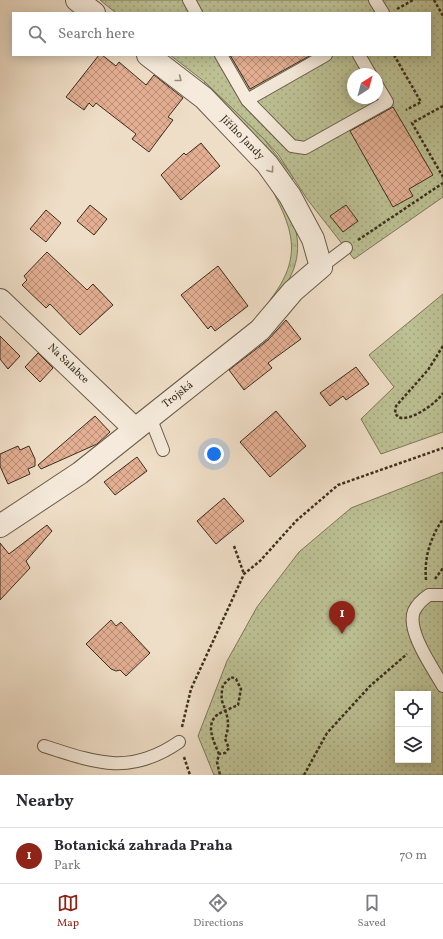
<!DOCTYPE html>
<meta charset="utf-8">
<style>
:root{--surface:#fff;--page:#f2f2f3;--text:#2b2b33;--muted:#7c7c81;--line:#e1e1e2;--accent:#8f2418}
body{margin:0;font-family:Vollkorn,serif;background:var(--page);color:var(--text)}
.controls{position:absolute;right:12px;bottom:12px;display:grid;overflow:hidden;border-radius:0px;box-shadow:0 2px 10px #0003}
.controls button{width:36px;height:36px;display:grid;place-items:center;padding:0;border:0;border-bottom:1px solid var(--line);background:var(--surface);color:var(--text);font:20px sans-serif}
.compass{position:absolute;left:347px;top:68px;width:36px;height:36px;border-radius:50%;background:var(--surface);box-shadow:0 2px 10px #0003;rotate:36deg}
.you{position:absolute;left:214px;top:454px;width:14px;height:14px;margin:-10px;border:3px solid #fff;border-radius:50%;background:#1a73e8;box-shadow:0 0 0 6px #1a73e833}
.badge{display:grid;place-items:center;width:26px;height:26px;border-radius:50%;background:var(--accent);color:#fff;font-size:13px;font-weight:700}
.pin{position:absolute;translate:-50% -33px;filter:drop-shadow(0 1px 2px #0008)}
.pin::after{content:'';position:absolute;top:21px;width:14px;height:12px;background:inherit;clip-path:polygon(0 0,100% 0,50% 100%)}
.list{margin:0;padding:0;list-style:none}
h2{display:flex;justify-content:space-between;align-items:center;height:52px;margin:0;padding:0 16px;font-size:17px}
h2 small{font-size:13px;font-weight:400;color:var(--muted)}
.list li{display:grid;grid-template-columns:26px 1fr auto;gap:12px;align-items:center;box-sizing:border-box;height:56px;padding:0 16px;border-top:1px solid var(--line)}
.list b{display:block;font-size:15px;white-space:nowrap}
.list p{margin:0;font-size:13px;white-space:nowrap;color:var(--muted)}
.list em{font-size:13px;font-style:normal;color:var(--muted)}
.icon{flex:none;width:22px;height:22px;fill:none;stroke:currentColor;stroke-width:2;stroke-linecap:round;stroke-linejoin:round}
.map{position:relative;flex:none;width:443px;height:775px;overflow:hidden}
.search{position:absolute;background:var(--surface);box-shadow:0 2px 10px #0003;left:12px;right:12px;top:12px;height:44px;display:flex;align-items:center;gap:10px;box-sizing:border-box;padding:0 14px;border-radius:0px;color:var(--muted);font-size:15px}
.sheet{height:108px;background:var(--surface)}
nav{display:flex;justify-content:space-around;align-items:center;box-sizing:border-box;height:56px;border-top:1px solid var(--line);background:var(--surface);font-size:11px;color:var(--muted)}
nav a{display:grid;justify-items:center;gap:2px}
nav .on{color:var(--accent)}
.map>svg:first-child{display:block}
.grass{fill:url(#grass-tufts);stroke:#7c7858}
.park{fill:url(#park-dots);stroke:#7c7858;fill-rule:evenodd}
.building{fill:url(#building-cross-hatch);stroke:#3c2f1d}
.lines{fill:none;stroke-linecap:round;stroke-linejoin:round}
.service-casing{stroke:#695b48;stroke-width:14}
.minor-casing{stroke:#695b48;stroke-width:24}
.path{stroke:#3c2f1d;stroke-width:2.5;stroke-dasharray:3 2;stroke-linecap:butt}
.service{stroke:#f5eadb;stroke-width:12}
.minor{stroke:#f5eadb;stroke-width:22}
.oneway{stroke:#988c7c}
.labels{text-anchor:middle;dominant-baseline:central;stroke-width:3;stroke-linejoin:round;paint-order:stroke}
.street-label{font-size:11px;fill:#3c2f1d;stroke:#f5eadb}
</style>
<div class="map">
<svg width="443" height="775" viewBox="0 0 443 775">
<defs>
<pattern id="grass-tufts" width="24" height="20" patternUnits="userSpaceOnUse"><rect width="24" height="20" fill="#bcc093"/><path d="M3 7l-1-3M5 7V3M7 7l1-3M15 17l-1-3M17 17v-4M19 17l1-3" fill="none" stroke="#a2a57e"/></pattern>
<pattern id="park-dots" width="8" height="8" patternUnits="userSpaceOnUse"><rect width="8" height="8" fill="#bcc093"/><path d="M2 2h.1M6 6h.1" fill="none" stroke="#a2a57e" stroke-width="1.8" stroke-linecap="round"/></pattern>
<pattern id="building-cross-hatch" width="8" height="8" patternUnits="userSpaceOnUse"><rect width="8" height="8" fill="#e3ae92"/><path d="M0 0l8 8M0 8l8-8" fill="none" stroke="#b98e77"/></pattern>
</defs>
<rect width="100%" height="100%" fill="#efdec7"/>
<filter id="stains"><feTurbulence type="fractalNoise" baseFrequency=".005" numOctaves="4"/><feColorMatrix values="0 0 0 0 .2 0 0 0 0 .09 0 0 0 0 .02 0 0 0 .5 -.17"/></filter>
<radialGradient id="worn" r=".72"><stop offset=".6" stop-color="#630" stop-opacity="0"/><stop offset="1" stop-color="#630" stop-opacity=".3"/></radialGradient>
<path class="grass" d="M205,82l59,57 30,39 -6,4 -88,-93z
M269,184l6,1c6,13 16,27 20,42 8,31 -3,53 -23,76l-2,-3c34,-44 23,-71 -1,-116z"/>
<path class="park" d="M100,0h343v197l-89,62 -47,-60 -29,-45 -14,-15 -59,-57 -35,-27h260v-42h-314zM353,74h24v24h-24z
M443,294v138l-62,22 -20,-35 33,-32 -25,-32z
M443,472v303h-229l-16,-39 29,-75 30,-54 42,-55 52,-44zM398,694h30v66h-30z"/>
<path class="building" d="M99,55h3l14,11 3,-4 27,23 8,-10 29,23 -15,19 5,3 -24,32 -17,-13 4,-5 -40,-31 -3,4 -4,-4 -5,7 -18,-13z
M230,55h81l-61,34z
M393,107l40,68 -24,14 4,7 -20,11 -43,-76z
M201,143l19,23 -39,34 -20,-25 23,-22 2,2z
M90,205l17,14 -13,16 -17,-14z
M346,205l12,16 -15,11 -13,-16z
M46,210l15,13 -15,19 -16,-13z
M47,252l40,38 6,-6 20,21 -33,30 -30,-31 -4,4 -24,-23 5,-5 -3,-4z
M218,266l30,40 -33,25 -4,-5 -3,3 -27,-34z
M286,320l15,19 -33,24 4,5 -28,22 -15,-20 39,-30z
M0,336l20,20 -12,13 -8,-10z
M38,353l15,15 -13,14 -15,-15z
M356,367l13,17 -23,16 -3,-4 -13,10 -10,-13z
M276,411l30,35 -36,31 -30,-35z
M95,416l15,16 -13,12 -56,25 -3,-4z
M18,446l2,4 9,-4 6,13v7l-7,3 2,5 -22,10 -8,-18v-12z
M137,457l10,14 -32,24 -11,-13z
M224,498l20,23 -28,23 -19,-23z
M47,525l5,6 -26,30 4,7 -30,32v-57l9,11z
M111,620l5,6 5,-4 29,31 -24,23 -6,-6 -4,1 -5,-2 -25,-25z"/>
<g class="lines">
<g class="service-casing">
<path id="service" d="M189,0l7,13
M375,0l8,13
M221,55l26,45 45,46 13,2 82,-46 -10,-17
M359,55l11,19
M247,100l79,-45
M321,267l25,-19
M150,417l13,33
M443,595h-14c-6,4 -12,10 -15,16 -8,20 19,57 29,75
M44,746c55,18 87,29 135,-4"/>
</g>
<g class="minor-casing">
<path id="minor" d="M77,0l17,13
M0,300l135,129
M0,526l80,-53 180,-143 33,-39 28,-24 -8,-28 -23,-43 -23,-32 -63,-66 -56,-43"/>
</g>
<path class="path" d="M434,0l9,16
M397,9l16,-9
M394,55l27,47 -15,8
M443,106l-31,17 31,54
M358,240l85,-57
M443,346l-15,24 -32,36 -1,7 3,4c11,6 39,-14 45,-24
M234,546l10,28
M435,579l8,-11
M426,580c-2,-22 4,-42 17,-61
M182,727l9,-38 53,-115 16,-13 36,-40 42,-36 105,-37
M219,754c-5,-12 -14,-29 -2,-39 6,-4 15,-7 21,-10l3,-16 -5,-10 -5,-2 -8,8c-1,5 -2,11 -1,16 5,14 9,22 3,38l4,9 -4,5 -6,1 -2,8 3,13
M184,757l6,18
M304,775l23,-42 43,-47 37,-32"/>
<use href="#service" class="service"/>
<use href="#minor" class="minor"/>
</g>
<defs><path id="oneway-chevron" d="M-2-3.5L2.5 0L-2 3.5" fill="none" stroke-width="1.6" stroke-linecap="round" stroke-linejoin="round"/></defs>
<g class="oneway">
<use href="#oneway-chevron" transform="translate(179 79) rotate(38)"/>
<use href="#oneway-chevron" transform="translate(271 170) rotate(54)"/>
</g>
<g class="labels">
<g class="street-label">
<text transform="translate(242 138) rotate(46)">Jiřího Jandy</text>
<text transform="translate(68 364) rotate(44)">Na Salabce</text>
<text transform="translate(178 395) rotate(-38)">Trojská</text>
</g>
</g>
<rect width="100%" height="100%" filter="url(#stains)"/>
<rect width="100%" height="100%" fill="url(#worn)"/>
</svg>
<div class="controls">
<button><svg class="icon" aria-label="locate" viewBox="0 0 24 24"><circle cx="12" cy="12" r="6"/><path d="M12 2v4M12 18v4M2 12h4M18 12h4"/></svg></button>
<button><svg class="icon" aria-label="layers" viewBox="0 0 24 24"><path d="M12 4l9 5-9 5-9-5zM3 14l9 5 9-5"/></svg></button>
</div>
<svg class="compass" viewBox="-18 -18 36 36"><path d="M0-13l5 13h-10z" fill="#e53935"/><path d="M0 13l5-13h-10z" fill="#7c7c81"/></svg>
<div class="you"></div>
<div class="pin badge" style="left:342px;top:634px">1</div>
<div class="search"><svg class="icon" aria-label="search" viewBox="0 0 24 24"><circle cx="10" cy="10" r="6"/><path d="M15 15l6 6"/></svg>Search here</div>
</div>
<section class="sheet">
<h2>Nearby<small></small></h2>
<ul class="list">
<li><span class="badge">1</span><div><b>Botanická zahrada Praha</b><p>Park</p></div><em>70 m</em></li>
</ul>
</section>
<nav>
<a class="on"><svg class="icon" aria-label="map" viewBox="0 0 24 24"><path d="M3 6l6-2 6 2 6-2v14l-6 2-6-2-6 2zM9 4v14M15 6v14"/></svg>Map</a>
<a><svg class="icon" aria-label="directions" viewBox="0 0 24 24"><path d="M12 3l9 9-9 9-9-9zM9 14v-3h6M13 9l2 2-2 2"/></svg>Directions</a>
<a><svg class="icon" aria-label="saved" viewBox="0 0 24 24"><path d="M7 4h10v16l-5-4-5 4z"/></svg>Saved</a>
</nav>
